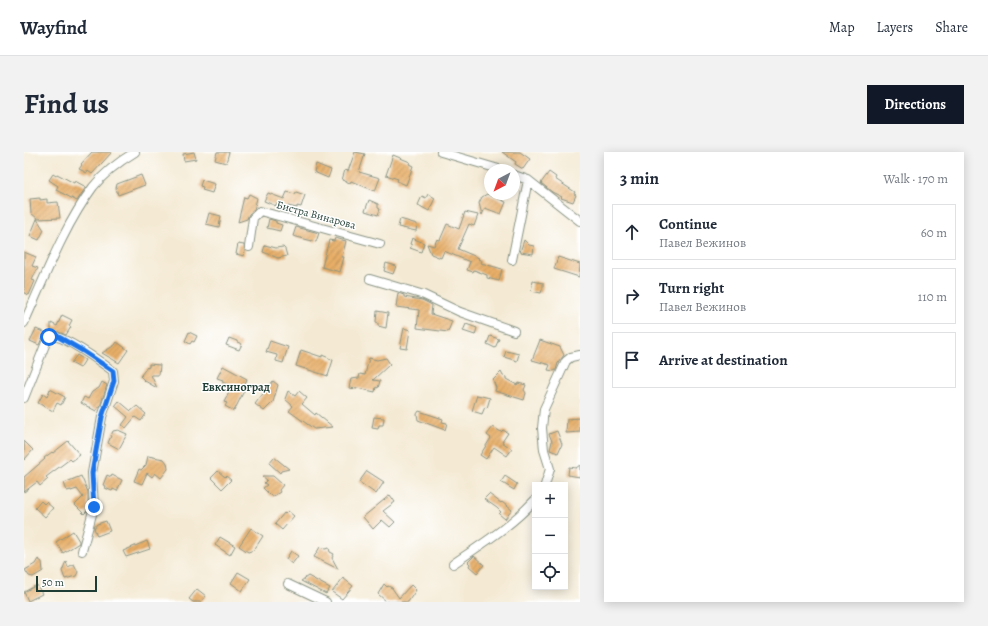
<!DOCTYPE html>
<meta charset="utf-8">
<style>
:root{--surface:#fff;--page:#f2f2f3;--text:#1f2937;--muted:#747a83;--line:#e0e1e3;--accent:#111827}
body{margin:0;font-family:Alegreya,serif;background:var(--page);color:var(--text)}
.controls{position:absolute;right:12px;bottom:12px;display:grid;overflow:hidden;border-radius:0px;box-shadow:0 2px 10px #0003}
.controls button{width:36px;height:36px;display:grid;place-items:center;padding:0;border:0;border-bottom:1px solid var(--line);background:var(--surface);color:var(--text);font:20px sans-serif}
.compass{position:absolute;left:460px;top:12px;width:36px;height:36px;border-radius:50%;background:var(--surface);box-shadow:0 2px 10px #0003;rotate:221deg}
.scale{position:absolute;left:12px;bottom:10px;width:61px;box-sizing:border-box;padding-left:4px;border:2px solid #1f3d34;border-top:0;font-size:11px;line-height:14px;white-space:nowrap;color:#1f3d34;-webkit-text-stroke:3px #fff;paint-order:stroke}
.stop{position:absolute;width:12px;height:12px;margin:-9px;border:3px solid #1a73e8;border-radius:50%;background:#fff}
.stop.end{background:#1a73e8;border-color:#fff;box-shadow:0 1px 4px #0008}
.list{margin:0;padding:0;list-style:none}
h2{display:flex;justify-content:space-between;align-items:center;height:52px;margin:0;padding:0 16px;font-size:17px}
h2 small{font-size:13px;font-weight:400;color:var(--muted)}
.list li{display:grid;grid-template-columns:26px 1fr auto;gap:12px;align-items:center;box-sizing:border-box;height:56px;margin:0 8px 8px;padding:0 8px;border:1px solid var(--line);border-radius:0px}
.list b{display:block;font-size:15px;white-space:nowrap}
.list p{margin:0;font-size:13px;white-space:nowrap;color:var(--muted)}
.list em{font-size:13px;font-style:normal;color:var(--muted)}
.icon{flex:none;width:22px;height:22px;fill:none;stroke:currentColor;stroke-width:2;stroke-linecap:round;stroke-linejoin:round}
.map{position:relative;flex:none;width:556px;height:450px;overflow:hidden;border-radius:0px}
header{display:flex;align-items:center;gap:24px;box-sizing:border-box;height:56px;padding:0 20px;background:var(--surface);border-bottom:1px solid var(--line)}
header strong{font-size:19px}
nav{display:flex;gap:22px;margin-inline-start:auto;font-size:14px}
.intro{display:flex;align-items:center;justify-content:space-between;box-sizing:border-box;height:96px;padding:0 24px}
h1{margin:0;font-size:28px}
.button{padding:10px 18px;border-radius:0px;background:var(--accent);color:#fff;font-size:14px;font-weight:700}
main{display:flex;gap:24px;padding:0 24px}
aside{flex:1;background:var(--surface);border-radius:0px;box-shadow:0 2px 10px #0003}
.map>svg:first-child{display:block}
.building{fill:url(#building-hatch)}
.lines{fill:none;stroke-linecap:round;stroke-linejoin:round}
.minor-casing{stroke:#8a9484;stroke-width:10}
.minor{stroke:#fff;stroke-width:8}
.route{stroke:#1a73e8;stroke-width:5}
.labels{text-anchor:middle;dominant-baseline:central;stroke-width:3;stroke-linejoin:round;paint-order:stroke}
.street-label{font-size:11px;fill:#1f3d34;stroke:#fff}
.neighbourhood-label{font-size:12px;font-weight:bold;fill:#1f3d34;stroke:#fff}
</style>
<header>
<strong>Wayfind</strong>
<nav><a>Map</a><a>Layers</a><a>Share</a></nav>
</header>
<div class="intro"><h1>Find us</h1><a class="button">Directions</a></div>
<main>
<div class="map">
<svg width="556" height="450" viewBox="0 0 556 450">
<defs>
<pattern id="building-hatch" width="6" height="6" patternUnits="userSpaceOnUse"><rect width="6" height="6" fill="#e7ae68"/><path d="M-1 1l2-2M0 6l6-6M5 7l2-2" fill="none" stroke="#bb8f56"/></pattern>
</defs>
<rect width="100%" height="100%" fill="#fff"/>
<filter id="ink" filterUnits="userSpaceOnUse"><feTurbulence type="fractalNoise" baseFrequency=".025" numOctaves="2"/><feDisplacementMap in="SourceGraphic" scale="8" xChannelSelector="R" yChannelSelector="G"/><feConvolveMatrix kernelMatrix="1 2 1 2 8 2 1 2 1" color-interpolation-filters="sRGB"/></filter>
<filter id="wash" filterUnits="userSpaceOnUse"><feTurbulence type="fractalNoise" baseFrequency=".012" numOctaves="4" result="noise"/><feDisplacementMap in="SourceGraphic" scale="16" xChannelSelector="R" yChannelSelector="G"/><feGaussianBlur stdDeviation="0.9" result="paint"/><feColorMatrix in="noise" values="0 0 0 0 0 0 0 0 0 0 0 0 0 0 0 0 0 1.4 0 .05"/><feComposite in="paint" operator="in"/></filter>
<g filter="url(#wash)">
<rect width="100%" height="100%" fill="#f4ead4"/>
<g id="blocks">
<path class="building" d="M68,0h20l-20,22 -4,-3 -1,2 -8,-4 3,-4 -1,-1z
M170,0l2,7 -12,2 -1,-7z
M193,0h12l-3,11 -11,-3z
M331,0l10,2 -6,18 21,6 -5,13 -24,-10 -1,2 -8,-3 3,-10 3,1z
M478,0h18l10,7 -7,10 -8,-5 1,-2z
M369,3l17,7 -1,2 4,2 -7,19 -9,-4 1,-2 -12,-4z
M292,12l15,6 -3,8 -14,-6z
M525,20l7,5 -1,2 20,13 -1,2 2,1 -3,7 -12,-4 1,-1 -10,-5 -11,-9z
M29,22l3,2 1,-2 17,9 1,-2 11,6 -9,14 -21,-11 2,-4 -9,-6z
M117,23l4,10 -27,10 -2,-7 1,-4z
M178,28l13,4 -3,9 -10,-3 1,-3 -3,-1z
M263,40l8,2 1,-2 9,3 -4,12 -4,-1v2l-9,-2v2l-12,-4v2l-12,-5 4,-8 16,6z
M225,42l8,4 -3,12 -5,4 -2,5 -9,3 6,-25 3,1z
M404,42l7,4 -6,13 -11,-6 4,-9 4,2z
M463,42l19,8 -5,12 -16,-6 -3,7 -3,-12 3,-6z
M16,46v2l7,-1v4l11,-1 2,16 -22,1 -7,-6 -1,-14z
M345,48l9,4v4l2,1 -2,6 -13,-4z
M441,60l13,3 -4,11 -5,-2 -11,25 21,9 -1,1 4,2 -1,2 21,6 -3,12 -12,-3v-3l-13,-5 -1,2 -6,-2 3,-8 -26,-11 -3,7 -10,-4 -4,-10 7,2 3,-7 3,1 7,-16 12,5z
M185,61l12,3 -2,11 -13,-3z
M13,67l7,11 -5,10 -9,-4z
M245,67l7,2v2l6,2 -2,6 -13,-3z
M376,67l17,5 -1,7 -18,-4z
M272,75l23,6 -3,9 -23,-6z
M311,86l11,3 -4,16h2l-4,15 -18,-5 7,-27 5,1z
M388,86l12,5 -3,9 -11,-4 2,-3 -2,-1z
M500,88l5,5 5,1 -1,8 -13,-2z
M214,92l6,1 1,6 -1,5 -8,-2z
M241,93l11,3 7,-1 2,2 2,7 -9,2 -15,-6z
M0,100l12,5 -4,9 6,2 -6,12 3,1 -6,14 -5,-2z
M534,105l22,7 -1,13 -25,-8z
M362,111l10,3 -3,8 -9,-3z
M509,129l10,2v4l-2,6 -10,-2z
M374,141l6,2v2l18,3 10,5 -1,9 21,7 -4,11 -31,-4 2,-18 -23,-3z
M353,159l11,2 -2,15 -8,-2v-3l-2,-1z
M38,163l10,5 -3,6 2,1 -5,8 -15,-6v-6l6,3z
M442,172l11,4 -2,7 -12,-4z
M380,176l6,2 -3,19 -7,-1z
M12,177l10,4 -4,5 -3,7 -9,-4z
M165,180l8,4 -3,6 -2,-1 -2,3 -5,-3z
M466,184l9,3 -4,9 -8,-4z
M205,186l8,3v1l5,2 -3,6 -13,-5z
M516,188l20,7 4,8 -6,8 -2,7 -2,1 -6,-1 2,-5 -18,-5z
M246,189l18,6 -5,16 -7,-2 1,-6 -11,-3z
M93,190l11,8 -9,13 -17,-10 13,-8z
M277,198l21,7v-2l7,3v1l4,1 -5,16 -32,-10z
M482,199l13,3 -2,7 -13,-4z
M53,203l8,5 -5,8 -9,-5z
M345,206l8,2 9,-2 4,6 -17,16 7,1 -2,7 -2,-1 -1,5 -18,-4v1l-8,-1 2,-9 8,-1 1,-4 5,1z
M125,212l11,1 -1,10h-8l6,13 -12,-7 -5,-5 2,-1h-1l6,-8v1l2,-1z
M199,214l24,13 -2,5 2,1 -13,26 -9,-5 2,-3 -3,-1 8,-15 -10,-5 1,-2 -6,-2z
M477,220l2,4 3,1v2l11,6 1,-2 8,2 -2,5 2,3 -2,7 -29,-9 1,-3 -3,-8z
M249,229l5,4 -5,17 -9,9 -9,-7z
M78,230l5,3 -7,22 -1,-1 -3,5 -15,-8 3,-6 4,2 4,-7 7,-4z
M26,237l15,8 -4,8 -4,-2 -4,8 -15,-8 5,-9 4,3z
M264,239l7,5 4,-5 8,7 -5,6 13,11 1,-2 17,14 -19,2 -25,-18 4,-5 -8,-7z
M453,243l13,3 -3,10 -2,-1 -3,7 -10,-3z
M95,249l12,10 6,-5 9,8 -5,7 -6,-4 -9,11 -4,-3 6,-8 -13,-11z
M395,259l24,8 -1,3 5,1 -2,7 -27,-10 -1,-6z
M350,265l10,1 -1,7h-4l-1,4 -6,-1z
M556,266v14l-14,1 1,-14z
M469,275l8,5 2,-2 5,3 -6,9 10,7 -5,7 -13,-9 -8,12 -6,-4 11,-17 -4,-3z
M94,278l9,4 -8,15 -11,-6 5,-12z
M533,279l5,13 -4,9 -8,-3 2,-9 -3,-7z
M0,289l9,9 -9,10z
M44,289l12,14 -8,6 -2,-2 -24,18 2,2 -8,7 -3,-4 -13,10v-15l21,-18 -1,-1 8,-6 1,1z
M124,304l16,3 3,4 1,6 -7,9 -6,-5 -3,4 -5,-4 -5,11 -8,-3 5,-12 2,1 5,-5z
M250,305l15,12 -8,2 -1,2 -11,-10z
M556,313v12l-12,-2 1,-8 7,1z
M194,319l7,6 1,-1 5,4 -9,9 -11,-11z
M343,319l17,11 -8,12 -17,-12z
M83,323l4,2 1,-2 10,5 -5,11 -4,-2 -1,2 -7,-3 1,-2 -3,-1z
M57,324l7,16v14l-1,5 -3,3 -9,-9 8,-8 -6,-8 -6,2v-1l-4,1 -3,-8z
M238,324h11l10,9 -4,5 1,2 -8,5 -9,-9 4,-3 -3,-2 3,-3z
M481,324l12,8 -3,6 -13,-8z
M465,342l12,9 1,-1 10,8 -7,9 -6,-5 2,-2 -4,-4 -13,-9z
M366,343l5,7 -12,9 12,11 -5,5 -8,-7 -9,9 -10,-12z
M17,349l3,3 2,-2 7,6 -8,9 -10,-9z
M264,359l6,5 -12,14 -7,-6 9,-11 1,1z
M82,369l4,10 -13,5 -3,-8 3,-4z
M227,376l12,8 -9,14 -6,2 -9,-6z
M49,379l6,10v2l-16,10 -7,-11z
M196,385l15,9 -5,9 -15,-10z
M123,389l3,8 -24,8 -3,-6z
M296,395l5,2 4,-1 1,4 4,2 -2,4 6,11 -24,-12z
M267,399l7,5 -6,8 -6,-5z
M450,404l10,9 -7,8 -8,-7 1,-2 -2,-2z
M14,407l4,3 1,9 -10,6 -4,-1 -4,-6 10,-6z
M42,409l2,6 6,-3 4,8 -2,4 -11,3 -3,-8z
M214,420l12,7 -8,12 -11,-8z
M284,424l22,12 -4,6 -25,-13z
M319,426l10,8 -11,13 -10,-7z
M360,432l3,3 1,-1 4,2 7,10 12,-13 5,5 -8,12h-21l-9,-8z
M13,433l5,9 -14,7 -4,-9z
M173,437l9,7 -5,6h-8l-4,-3z"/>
</g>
</g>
<g filter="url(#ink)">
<use href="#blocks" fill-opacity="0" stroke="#8a9484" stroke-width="1"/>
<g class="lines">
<g class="minor-casing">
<path id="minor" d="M417,0l61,18
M490,23l14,5 52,41
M225,95l4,-29 7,-7 120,33
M488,108l16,-80
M346,127l54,16 36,17 54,19
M0,171c21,-46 39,-95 69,-136 11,-14 27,-26 42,-35
M0,246l23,-58 4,-4c13,-1 51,27 62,35l1,10 -12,36 -10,56 2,34 -12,44
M521,333l5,-16 -6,-19 -2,-22 2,-19 22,-48 5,-4 9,-2
M429,412c29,-20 58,-38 82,-64
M264,432l38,18"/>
</g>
<use href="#minor" class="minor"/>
</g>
</g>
<g class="lines" filter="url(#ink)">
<path class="route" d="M25,185l5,-1h3l26,15 30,20 1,10 -12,36 -10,56 2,34"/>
</g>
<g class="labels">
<g class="street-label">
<text transform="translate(292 63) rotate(15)">Бистра Винарова</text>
</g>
<g class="neighbourhood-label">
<text x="212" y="235">Евксиноград</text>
</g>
</g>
</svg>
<div class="controls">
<button>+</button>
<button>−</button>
<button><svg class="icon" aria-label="locate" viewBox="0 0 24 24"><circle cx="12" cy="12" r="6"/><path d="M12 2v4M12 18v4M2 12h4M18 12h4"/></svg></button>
</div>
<svg class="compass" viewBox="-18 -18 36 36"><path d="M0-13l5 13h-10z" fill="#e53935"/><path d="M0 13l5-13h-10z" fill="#747a83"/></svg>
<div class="scale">50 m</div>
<div class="stop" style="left:25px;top:185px"></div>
<div class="stop end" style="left:70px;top:355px"></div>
</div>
<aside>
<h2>3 min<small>Walk · 170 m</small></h2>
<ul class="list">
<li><svg class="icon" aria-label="ahead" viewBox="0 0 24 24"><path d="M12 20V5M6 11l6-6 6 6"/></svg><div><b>Continue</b><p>Павел Вежинов</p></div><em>60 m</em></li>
<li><svg class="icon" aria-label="right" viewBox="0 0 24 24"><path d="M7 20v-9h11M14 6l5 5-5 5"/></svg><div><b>Turn right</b><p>Павел Вежинов</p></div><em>110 m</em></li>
<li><svg class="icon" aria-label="arrive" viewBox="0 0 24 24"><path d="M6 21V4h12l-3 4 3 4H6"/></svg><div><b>Arrive at destination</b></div></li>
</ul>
</aside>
</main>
